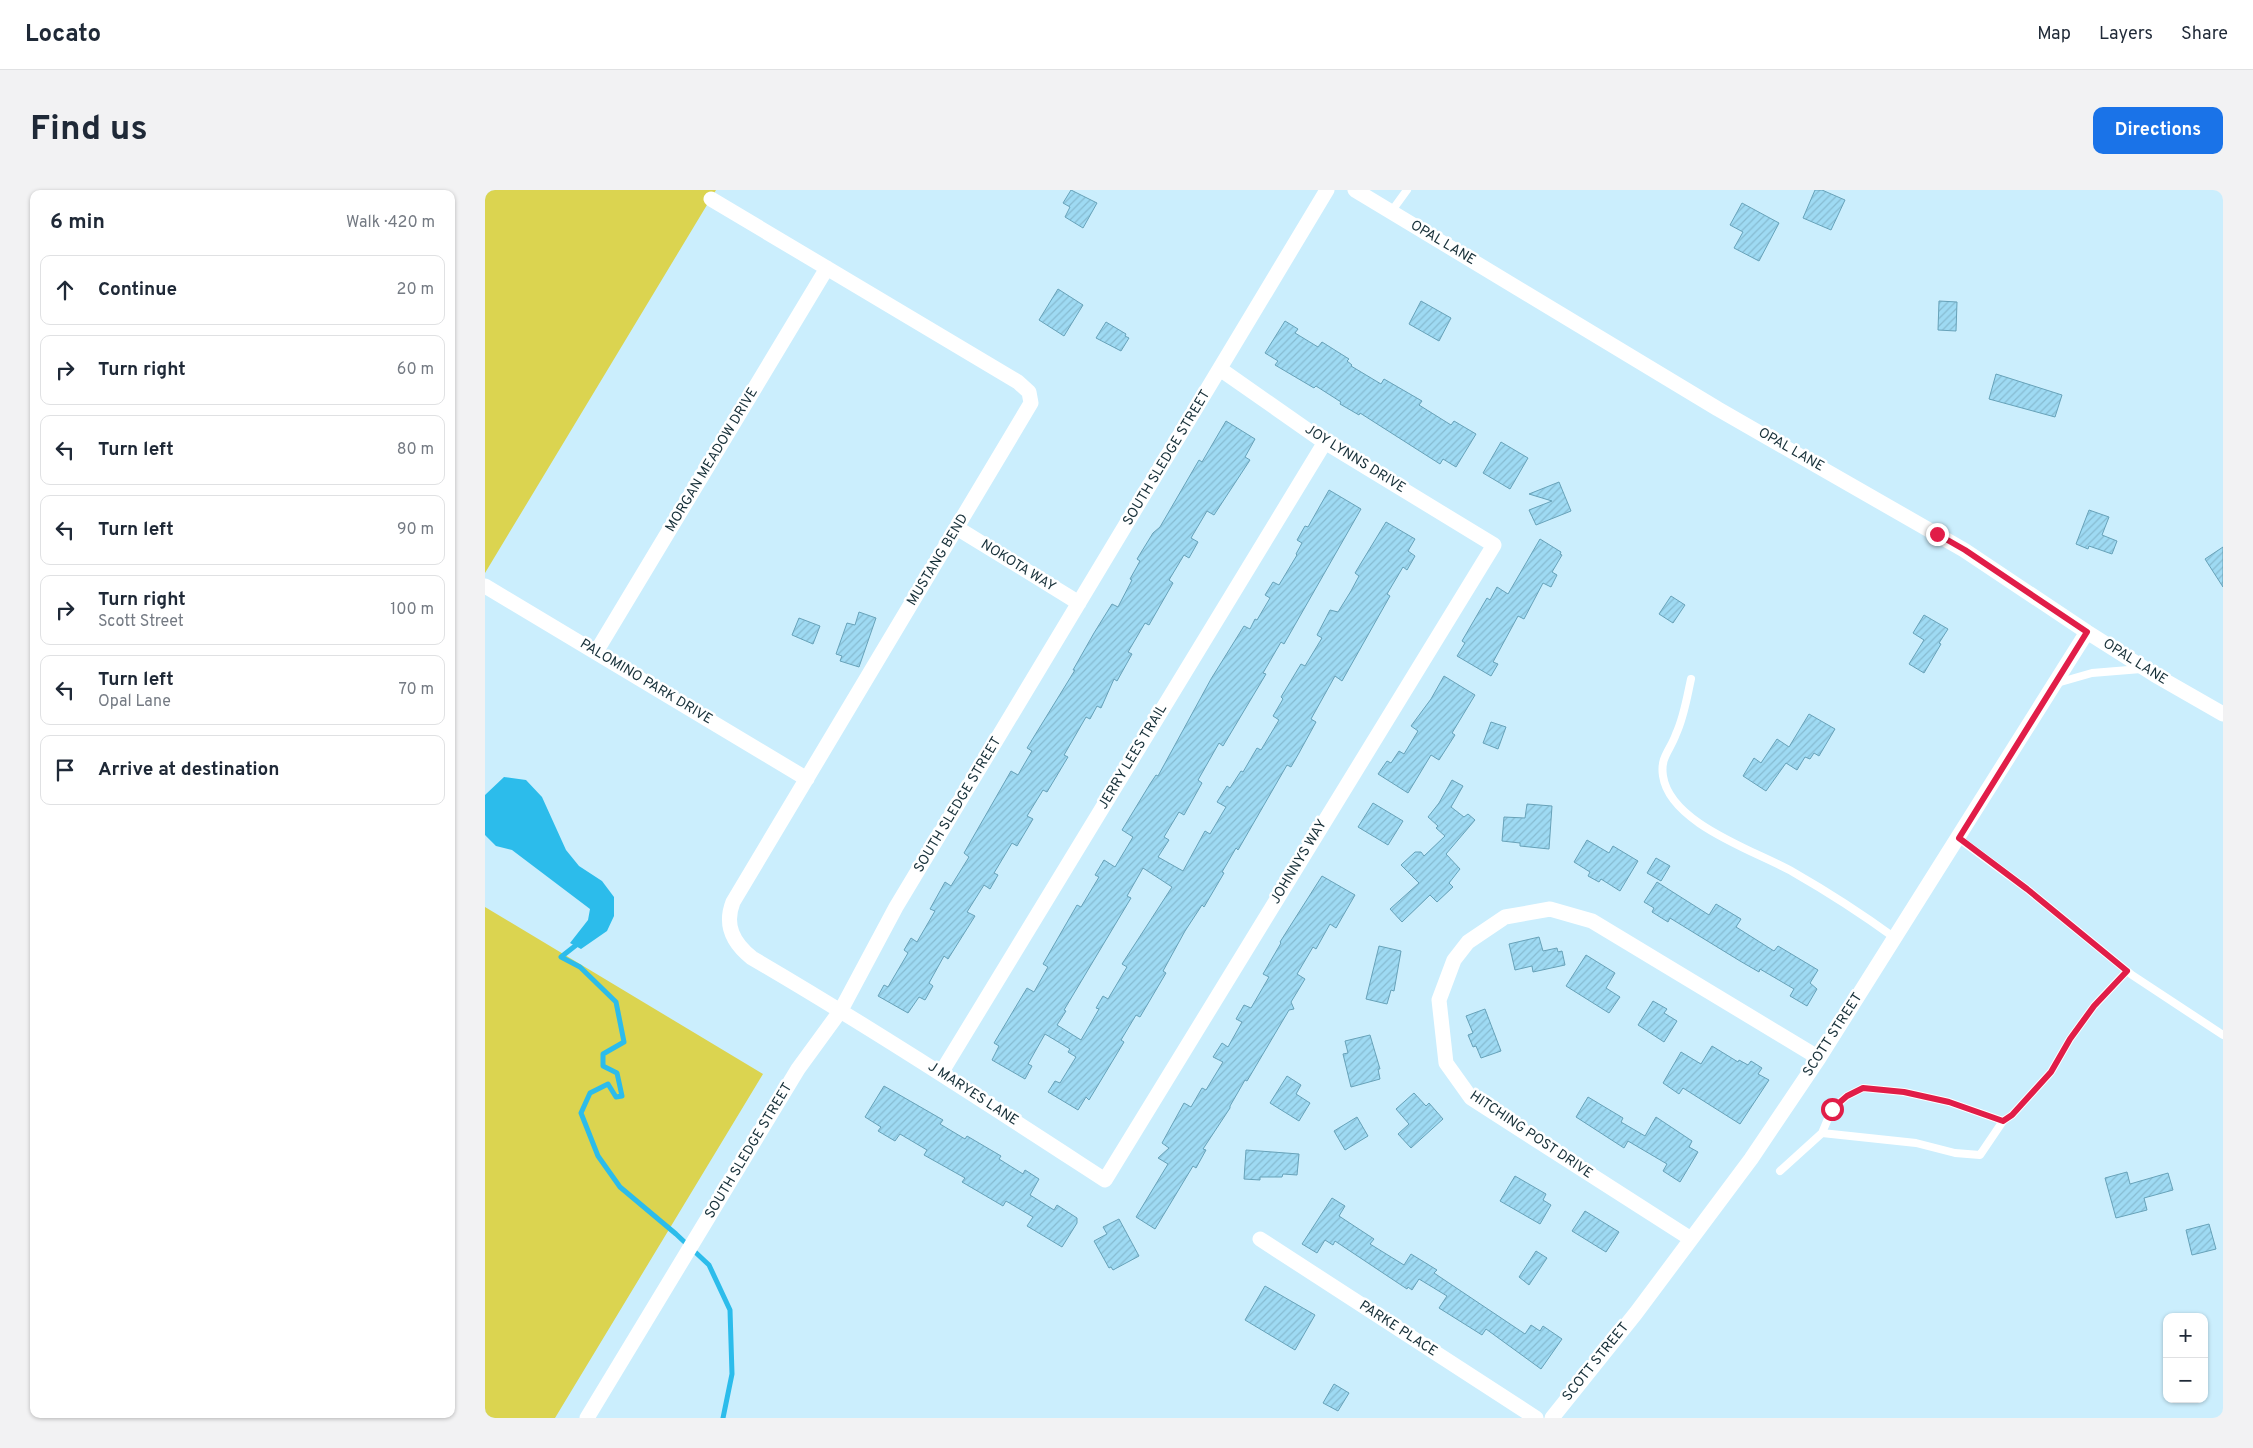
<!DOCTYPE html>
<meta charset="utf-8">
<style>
:root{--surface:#fff;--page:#f2f2f3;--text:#1f2937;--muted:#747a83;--line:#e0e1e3;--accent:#1a73e8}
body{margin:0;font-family:Overpass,sans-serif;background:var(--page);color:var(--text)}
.controls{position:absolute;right:15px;bottom:15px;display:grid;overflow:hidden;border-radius:10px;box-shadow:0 1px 4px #0004}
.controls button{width:45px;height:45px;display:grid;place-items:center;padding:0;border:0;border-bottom:1px solid var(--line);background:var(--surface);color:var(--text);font:25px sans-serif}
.stop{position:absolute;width:15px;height:15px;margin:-11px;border:4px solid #e11d48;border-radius:50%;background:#fff}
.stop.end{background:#e11d48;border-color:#fff;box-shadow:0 1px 5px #0008}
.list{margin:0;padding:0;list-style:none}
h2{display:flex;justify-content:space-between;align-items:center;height:65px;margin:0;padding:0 20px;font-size:21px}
h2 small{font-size:16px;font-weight:400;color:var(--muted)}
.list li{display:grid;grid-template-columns:32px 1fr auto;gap:15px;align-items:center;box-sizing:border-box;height:70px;margin:0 10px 10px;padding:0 10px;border:1px solid var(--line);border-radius:10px}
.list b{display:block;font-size:19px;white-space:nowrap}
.list p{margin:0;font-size:16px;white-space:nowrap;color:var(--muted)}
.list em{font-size:16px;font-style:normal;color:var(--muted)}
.icon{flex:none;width:28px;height:28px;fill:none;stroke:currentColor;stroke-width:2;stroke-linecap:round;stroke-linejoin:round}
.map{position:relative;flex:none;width:1738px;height:1228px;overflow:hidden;border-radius:10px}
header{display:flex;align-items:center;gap:30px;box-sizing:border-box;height:70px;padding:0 25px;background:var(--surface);border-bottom:1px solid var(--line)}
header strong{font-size:24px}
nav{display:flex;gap:28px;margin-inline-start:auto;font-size:18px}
.intro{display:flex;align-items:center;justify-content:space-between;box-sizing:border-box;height:120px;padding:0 30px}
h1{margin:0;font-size:35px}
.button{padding:12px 22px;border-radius:10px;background:var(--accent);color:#fff;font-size:18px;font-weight:700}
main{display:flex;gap:30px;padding:0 30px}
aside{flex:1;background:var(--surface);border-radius:10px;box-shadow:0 1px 4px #0004}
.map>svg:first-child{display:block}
.green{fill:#dbd450}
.water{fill:#2cbceb}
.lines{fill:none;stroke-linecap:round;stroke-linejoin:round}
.stream{stroke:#2cbceb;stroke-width:5}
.building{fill:url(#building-hatch);stroke:#67a2b9;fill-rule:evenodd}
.service{stroke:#fff;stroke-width:8}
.minor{stroke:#fff;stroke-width:15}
.route{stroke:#e11d48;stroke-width:6}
.labels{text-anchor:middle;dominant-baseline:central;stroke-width:5;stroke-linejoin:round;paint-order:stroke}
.street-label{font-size:14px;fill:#173039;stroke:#fff}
</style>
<header>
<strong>Locato</strong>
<nav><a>Map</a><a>Layers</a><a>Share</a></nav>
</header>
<div class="intro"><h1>Find us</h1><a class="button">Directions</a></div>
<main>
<aside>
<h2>6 min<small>Walk · 420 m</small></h2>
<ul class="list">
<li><svg class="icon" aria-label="ahead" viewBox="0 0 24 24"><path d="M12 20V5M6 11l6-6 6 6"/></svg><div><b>Continue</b></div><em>20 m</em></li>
<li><svg class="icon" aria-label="right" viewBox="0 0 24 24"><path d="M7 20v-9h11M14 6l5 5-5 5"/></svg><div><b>Turn right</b></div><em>60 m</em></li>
<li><svg class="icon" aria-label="left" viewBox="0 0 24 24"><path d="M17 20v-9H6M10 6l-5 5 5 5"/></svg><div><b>Turn left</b></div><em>80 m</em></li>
<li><svg class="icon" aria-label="left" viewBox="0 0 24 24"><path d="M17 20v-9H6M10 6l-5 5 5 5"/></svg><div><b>Turn left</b></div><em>90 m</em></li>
<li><svg class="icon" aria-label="right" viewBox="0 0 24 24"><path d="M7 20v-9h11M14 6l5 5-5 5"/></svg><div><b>Turn right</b><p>Scott Street</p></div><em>100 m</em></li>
<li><svg class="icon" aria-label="left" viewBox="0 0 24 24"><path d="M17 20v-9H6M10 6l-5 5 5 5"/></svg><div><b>Turn left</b><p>Opal Lane</p></div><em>70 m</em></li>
<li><svg class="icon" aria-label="arrive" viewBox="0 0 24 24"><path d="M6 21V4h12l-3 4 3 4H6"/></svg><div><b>Arrive at destination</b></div></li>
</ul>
</aside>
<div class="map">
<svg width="1738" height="1228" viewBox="0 0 1738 1228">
<defs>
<pattern id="building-hatch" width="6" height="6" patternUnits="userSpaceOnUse" patternTransform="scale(1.25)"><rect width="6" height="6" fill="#9edaf3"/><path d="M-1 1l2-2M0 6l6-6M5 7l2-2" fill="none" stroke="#87bbd1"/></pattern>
</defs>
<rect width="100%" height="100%" fill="#cbeefd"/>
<path class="green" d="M0,0h231l-231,383z
M0,717l278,167 -208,344h-70z"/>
<path class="water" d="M19,587l22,3 16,17 24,53 13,16 23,15 12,16v19l-7,15 -26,18 -11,-6 18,-23 2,-11 -78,-59 -16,-4 -11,-11v-40z"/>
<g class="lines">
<path class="stream" d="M95,752l-19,15 19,10 36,35 8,40 -21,12v12l14,7 5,23 -6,1 -8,-13 -18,9 -9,20 17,43 22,31 56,47 33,31 21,45 2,64 -9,44"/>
</g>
<path class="building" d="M586,0l26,13 -14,25 -18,-11 5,-10 -7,-4z
M1330,0h7l23,10 -14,30 -28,-12z
M1257,13l37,20 -20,38 -25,-13 9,-16 -13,-7z
M573,99l25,16 -19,31 -25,-16z
M936,111l30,17 -12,23 -30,-17z
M1454,111l18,1 -1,29 -18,-1z
M800,131l13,8 -3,4 23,14 4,-5 27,17 -2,2 5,4 -1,1 30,18 3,-5 38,22 -3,4 32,20 3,-4 22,13 -20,33 -13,-8 -3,5 -80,-51 -1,2 -19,-11 1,-2 -25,-16 -2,2 -39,-23 3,-4 -13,-8z
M621,132l20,12 -1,2 4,2 -8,13 -25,-13z
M1511,184l66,21 -7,22 -66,-18z
M741,231l29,18 -10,18 5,3 -36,55 -7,-4 -16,27 7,4 -9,16 -5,-3 -15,25 4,3 -24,42 -4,-2 -17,29 4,2 -15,27 -3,-2 -13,29 -4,-2 -7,13 -4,-2 -22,38 4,2 -21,35 -4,-2 -16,26 6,3 -16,27 -5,-3 -18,30 4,2 -8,14 -6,-4 -17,27 8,4 -27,43 -4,-3 -15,27 4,3 -8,14 -6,-3 -11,16 -30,-17 6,-11 4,2 20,-34 -4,-3 7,-12 6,4 18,-31 -5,-2 15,-27 6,4 18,-29 -5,-4 47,-82 7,4 14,-24 -5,-3 48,-78h-2l21,-37 18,-29 6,3 14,-27 -2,-1 10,-18 -3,-2 16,-26 7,-6 39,-67 3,2z
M1016,252l27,16 -18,31 -27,-16z
M1074,292l12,29 -35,14 -7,-15 23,-9 -23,-7z
M844,300l32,19 -77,135 -3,-2 -18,31 3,1 -43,72 -4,-3 -21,37 4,3 -18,32 -5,-3 -15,25 5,3 -11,17 25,14 22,-40 5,3 16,-27 -9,-5 10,-16 3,2 11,-17 2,1 14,-24 4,2 18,-30 -6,-4 10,-17 -2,-2 20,-33 4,2 17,-28 -5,-3 13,-25 8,2 13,-21 8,-15 -4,-3 31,-51 29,17 -7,12 7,5 -8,14 -4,-3 -16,27 3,2 -48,85 -7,-5 -24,43 5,3 -17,31 -8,14 -4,-2 -49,85 -2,-2 -14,24 2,1 -20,34 -2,-2 -17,26 -22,40 3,2 -26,44 -4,-2 -15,25 3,2 -35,58 -3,-3 -8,13 -30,-18 7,-11 5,2 16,-26 -8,-5 2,-3 -25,-15 -17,30 4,2 -7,13 -33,-19 7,-14 -5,-3 33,-55 7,4 14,-25 -5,-3 34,-59 4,2 18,-30 -4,-2 9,-15 11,7 18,-30 -11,-7 28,-46 6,-9 2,1 53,-97 33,-53 6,3 5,-10 2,1 13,-22 -5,-3 8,-13 6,3 18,-30 -1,-1 6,-11 -5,-3 8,-14 3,1zM658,678l29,19 -50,77 5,3 -19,32 -5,-3 -7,12 3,1 -18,31 -24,-15 9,-14 -2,-1 67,-112 -4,-2z
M1604,320l20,7 -7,18 15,6 -5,13 -23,-8 -1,3 -12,-5z
M1055,349l21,13 -1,2 2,1 -10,17 5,3 -6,12 -8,-4 -19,36 -6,-3 -25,46 5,2 -7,12 -34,-20 8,-13 -3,-2 25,-43 3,2 7,-13 11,7z
M1738,357v40l-18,-28z
M1186,406l14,9 -12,18 -14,-9z
M374,422l17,6 -17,49 -19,-6 2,-5 -6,-2 11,-31 8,2z
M1439,425l24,14 -9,14 2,1 -17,29 -15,-9 15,-24 -11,-7z
M314,428l21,8 -7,18 -21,-9z
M959,486l31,19 -23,38 3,2 -16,25 -8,-5 -23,38 -30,-19 9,-13 4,2 8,-12 5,3 14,-23 -7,-5 20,-27z
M1324,524l26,15 -16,27 -5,-3 -4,6 -5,-2 -8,13 -11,-7 -20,28 -23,-15 11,-18 7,5 16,-24 12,8z
M1006,532l15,5 -8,22 -15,-6z
M967,590l11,6 -12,21 13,10 4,-3 7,6 -29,34 14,15 -11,14 4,4 -16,15 -7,-7 -28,27 -12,-13 29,-26 -18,-18 14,-13h6l3,4 21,-20 -9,-8 2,-2 -10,-9 11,-14z
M888,613l30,18 -15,24 -30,-18z
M1042,614l25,2 -3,43 -29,-3v-3l-18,-2 2,-24 21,1z
M1102,650l22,13 4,-7 25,15 -18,30 -19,-12 -2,3 -11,-6 2,-4 -16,-10z
M1171,668l14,8 -9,15 -14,-8z
M837,686l33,19 -19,33 -6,-4 -14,25 -3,-2 -16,27 8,5 -14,23 3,7 -5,1 -42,71 -2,-1 -15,26v2l-27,41 3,1 -10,18 -3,-2 -38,63 -19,-12 32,-53 -10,-6 11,-10 -7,-5 22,-40 7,4 11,-19 4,2 17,-28 -10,-5 9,-14 6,4 14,-25 -6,-3 8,-14 7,3 18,-31 -6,-3 18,-31 -1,-1z
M1172,692l52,33 7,-11 25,15 -5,8 38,24 4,-5 40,24 -8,13 7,6 -10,17 -17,-10 4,-7 -34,-20 -1,3 -19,-11 -70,-43 -2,4 -16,-10 2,-4 -10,-6z
M1054,747l4,14 14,-3 1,4 4,-1 3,14 -32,7 -1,-6 -17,4 -6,-26z
M894,756l22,5 -7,40 -3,-1 -4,14 -21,-5z
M1101,765l29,18 -9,15 14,9 -11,16 -43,-27z
M1168,811l14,8 -3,4 13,8 -13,21 -26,-17z
M1000,819l16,42 -20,7 -5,-12 -3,1 -5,-12 5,-2 -7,-17z
M885,845l10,34h-2l2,10 -29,8 -8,-33 5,-1 -3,-12z
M1227,856l26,16 1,-2 9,5 3,-4 11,7 -4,6 11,6 -29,44 -57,-36 -4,6 -16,-11 18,-31 20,12z
M802,886l14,9 -5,9 14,9 -11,18 -29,-18z
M399,896l59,34 -3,4 25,15 2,-3 34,20 -2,3 24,15 2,-4 14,9 -9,16 24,15 3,-5 20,13v5l-15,24 -35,-21 6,-9 -27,-16 -3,5 -41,-24 3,-4 -41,-23 3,-5 -27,-16 -5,7 -17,-10 3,-4 -16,-10z
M929,903l12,13 3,-3 14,16 -32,29 -13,-14 11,-10 -13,-15z
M1103,907l35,21 -2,4 24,14 11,-19 36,24 -3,6 9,5 -18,30 -17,-11 4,-7 -39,-23 -4,7 -48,-31z
M872,927l11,19 -23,14 -11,-19z
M761,960l53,4 -2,21 -14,-1 -1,3h-22v3l-16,-1z
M1642,982l3,12 38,-11 5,17 -29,8 3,12 -31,8 -11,-40z
M1030,986l31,18 -3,6 8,5 -11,19 -40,-23z
M847,1008l13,8 -6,10 35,23 -4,5 34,21 7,-11 26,16 -3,3 91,61 6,-9 9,6 3,-5 19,13 -21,30 -55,-40 -4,6 -43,-27 8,-12 -28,-17 -7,11 -4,-3 -1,2 -72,-48 -2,4 -8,-5 -8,13 -15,-9z
M1100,1021l34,21 -13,20 -34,-21z
M634,1029l20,37 -26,14 -2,-3 -2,1 -15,-27 13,-7 -4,-7z
M1724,1034l7,25 -24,6 -6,-25z
M1051,1061l11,7 -18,27 -10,-8z
M780,1096l50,29 -20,35 -50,-30z
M849,1194l15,9 -11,18 -15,-8z"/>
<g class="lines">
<path class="service" d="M906,22l16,-22
M1206,489c-4,18 -7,38 -15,55 -6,17 -16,23 -13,42 7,48 93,75 130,96 35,20 69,42 102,66
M1572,493l35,-10 49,-4
M1473,648l69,51 105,86 91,60
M1337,943l94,10 39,10 25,2 23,-34
M1295,981l42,-38 10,-24 15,-13 16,-8 41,4 45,10 54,19 9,-6 39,-43 19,-33 24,-33 33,-35"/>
<path class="minor" d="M870,0l363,219 246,141 123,82 68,43 68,39
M226,9l307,183 11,10 2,11 -298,499c-9,23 0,41 19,56 120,70 236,146 353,222l389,-635 -174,-106 -100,-70
M472,338l122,75
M0,396l322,193
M111,462l231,-384
M456,883l384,-631
M775,1049l276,179
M1206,1049l-220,-141 -25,-35 -7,-63 15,-40 14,-18 37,-25 45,-8 42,12 227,137
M102,1228l211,-349 43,-59 55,-103 431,-717
M1067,1228l84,-105 115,-154 68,-101 268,-426"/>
</g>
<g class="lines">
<path class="route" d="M1347,919l15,-13 16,-8 41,4 45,10 54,19 9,-6 39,-43 19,-33 24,-33 33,-35 -100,-82 -68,-51 128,-206 -122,-82 -28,-16"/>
</g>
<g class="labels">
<g class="street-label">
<text transform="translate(958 53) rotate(31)">OPAL LANE</text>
<text transform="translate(1306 260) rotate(30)">OPAL LANE</text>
<text transform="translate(682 268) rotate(-59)">SOUTH SLEDGE STREET</text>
<text transform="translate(870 269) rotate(32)">JOY LYNNS DRIVE</text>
<text transform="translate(227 270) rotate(-59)">MORGAN MEADOW DRIVE</text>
<text transform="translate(453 370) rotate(-59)">MUSTANG BEND</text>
<text transform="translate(533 376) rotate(32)">NOKOTA WAY</text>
<text transform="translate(1650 472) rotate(32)">OPAL LANE</text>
<text transform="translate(161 492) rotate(31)">PALOMINO PARK DRIVE</text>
<text transform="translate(648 567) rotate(-59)">JERRY LEES TRAIL</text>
<text transform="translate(473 615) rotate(-59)">SOUTH SLEDGE STREET</text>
<text transform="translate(814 672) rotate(-59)">JOHNNYS WAY</text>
<text transform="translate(1348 845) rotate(-57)">SCOTT STREET</text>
<text transform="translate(488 904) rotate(33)">J MARYES LANE</text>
<text transform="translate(1046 945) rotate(34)">HITCHING POST DRIVE</text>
<text transform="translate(264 961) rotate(-59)">SOUTH SLEDGE STREET</text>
<text transform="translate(913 1139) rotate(33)">PARKE PLACE</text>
<text transform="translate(1111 1172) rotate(-51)">SCOTT STREET</text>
</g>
</g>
</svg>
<div class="controls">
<button>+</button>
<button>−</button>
</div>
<div class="stop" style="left:1347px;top:919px"></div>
<div class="stop end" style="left:1452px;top:344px"></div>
</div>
</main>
